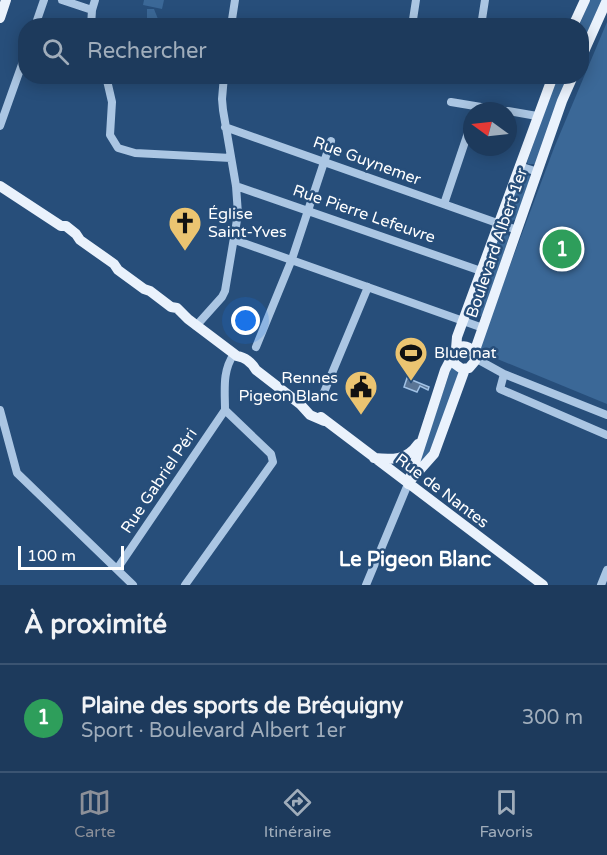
<!DOCTYPE html>
<html lang="fr">
<meta charset="utf-8">
<style>
:root{--surface:#1d3a5c;--page:#254162;--text:#f1f3f6;--muted:#a0adbb;--line:#3b5472;--accent:#8c9099}
body{margin:0;font-family:"Varela Round",sans-serif;background:var(--page);color:var(--text)}
.compass{position:absolute;left:463px;top:102px;width:54px;height:54px;border-radius:50%;background:var(--surface);box-shadow:0 3px 15px #0003;rotate:285deg}
.scale{position:absolute;left:18px;bottom:15px;width:106px;box-sizing:border-box;padding-left:6px;border:3px solid #fff;border-top:0;font-size:16px;line-height:21px;white-space:nowrap;color:#fff;-webkit-text-stroke:4px #274e7a;paint-order:stroke}
.you{position:absolute;left:246px;top:321px;width:21px;height:21px;margin:-15px;border:4px solid #fff;border-radius:50%;background:#1a73e8;box-shadow:0 0 0 9px #1a73e833}
.badge{display:grid;place-items:center;width:39px;height:39px;border-radius:50%;background:var(--accent);color:#fff;font-size:20px;font-weight:700}
.pin{position:absolute;translate:-50% -50%;border:3px solid #fff;box-shadow:0 2px 6px #0006}
.list{margin:0;padding:0;list-style:none}
h2{display:flex;justify-content:space-between;align-items:center;height:78px;margin:0;padding:0 24px;font-size:26px}
h2 small{font-size:20px;font-weight:400;color:var(--muted)}
.list li{display:grid;grid-template-columns:39px 1fr auto;gap:18px;align-items:center;box-sizing:border-box;height:108px;padding:0 24px;border-top:2px solid var(--line)}
.list b{display:block;font-size:22px;white-space:nowrap}
.list p{margin:0;font-size:20px;white-space:nowrap;color:var(--muted)}
.list em{font-size:20px;font-style:normal;color:var(--muted)}
.icon{flex:none;width:33px;height:33px;fill:none;stroke:currentColor;stroke-width:2;stroke-linecap:round;stroke-linejoin:round}
.map{position:relative;flex:none;width:607px;height:585px;overflow:hidden}
.search{position:absolute;background:var(--surface);box-shadow:0 3px 15px #0003;left:18px;right:18px;top:18px;height:66px;display:flex;align-items:center;gap:15px;box-sizing:border-box;padding:0 21px;border-radius:24px;color:var(--muted);font-size:22px}
.sheet{height:186px;background:var(--surface)}
nav{display:flex;justify-content:space-around;align-items:center;box-sizing:border-box;height:84px;border-top:2px solid var(--line);background:var(--surface);font-size:16px;color:var(--muted)}
nav a{display:grid;justify-items:center;gap:3px}
nav .on{color:var(--accent)}
.map>svg:first-child{display:block}
.green{fill:#3b6897}
.water{fill:#5a7595;stroke:#a0c1e4;stroke-width:1.5}
.lines{fill:none;stroke-linecap:round;stroke-linejoin:round}
.minor{stroke:#abc6e3;stroke-width:8}
.major{stroke:#eaf2fc;stroke-width:10}
.labels{text-anchor:middle;dominant-baseline:central;stroke-width:5;stroke-linejoin:round;paint-order:stroke}
.street-label{font-size:16px;fill:#fff;stroke:#274e7a}
.poi-label{font-size:16px;fill:#fff;stroke:#274e7a;text-anchor:start}
.quarter-label{font-size:20px;font-weight:bold;fill:#fff;stroke:#274e7a}
</style>
<div class="map">
<svg width="607" height="585" viewBox="0 0 607 585">
<rect width="100%" height="100%" fill="#274e7a"/>
<path class="green" d="M144,0h20l-2,9 -19,-4z
M590,0h13l-21,47v-21h-3z
M147,9h7l4,10 -1,6h-10z
M607,22v382l-129,-53 76,-203z
M557,77h13l-34,87h-8l-1,-2z
M525,173l5,3v3l-13,40 -8,3 -3,-6 16,-42z
M501,231h6l2,6 -25,75 -3,4 -7,1 -4,-4z
M452,366l8,5 -29,82 -13,11z"/>
<path class="water" d="M407,378l22,9 -1,3 -8,-4 -3,6 -13,-5z"/>
<g class="lines">
<path class="minor" d="M62,0l30,10
M35,26l9,-26
M91,26l1,-16 3,-10
M231,26l4,-26
M412,26l4,-26
M481,26l4,-26
M106,76l6,26 -2,33 8,13 17,5 96,5
M451,102l54,9
M508,111l29,5
M0,126l26,-73
M225,127l292,103
M519,166l19,6
M236,186l245,85
M444,204l28,-83
M235,240l248,88
M196,326l26,-29 3,-6 13,-77 -2,-28 -13,-76 -1,-11 2,-23
M256,347l36,-88 39,-118
M475,358l29,16 103,41
M504,374l-4,15 107,46
M322,397l46,-110
M0,410l17,63 116,112
M117,569l108,-159
M185,585l88,-123 -2,-8 -46,-44c0,-20 -3,-39 9,-56
M366,585l42,-101
M601,585l6,-15"/>
<path class="major" d="M0,18l6,-18
M573,26l12,-26
M582,56l25,-56
M0,186l61,40h5l10,8 4,6 34,24 4,6 26,19 6,2 21,16 6,1 11,11 49,37c8,1 15,7 19,14l44,34 10,11 14,6
M474,353l88,-252 11,-25
M452,358l3,6 7,5 7,-1 6,-7 -1,-8c-4,-7 -11,-9 -18,-4
M321,417l222,168
M374,458c19,2 33,2 44,-14
M410,481l24,-27 31,-85
M408,484l37,-114 11,-21 1,-12 96,-261"/>
</g>
<defs>
<g id="church-pin" transform="scale(1.725)"><path d="M0 17L-7.5 6A9.5 9.5 0 1 1 7.5 6Z" fill="#ebc471" stroke="#274e7a"/><path d="M-1.2-6h2.4v3.5h3.3v2.4h-3.3V6h-2.4V-.1h-3.3v-2.4h3.3Z" fill="#111"/></g>
<g id="stadium-pin" transform="scale(1.725)"><path d="M0 17L-7.5 6A9.5 9.5 0 1 1 7.5 6Z" fill="#ebc471" stroke="#274e7a"/><path d="M0-5a6.5 5 0 1 0 0 10a6.5 5 0 1 0 0-10ZM-3.5-1.8h7v3.6h-7Z" fill="#111"/></g>
<g id="civic-pin" transform="scale(1.725)"><path d="M0 17L-7.5 6A9.5 9.5 0 1 1 7.5 6Z" fill="#ebc471" stroke="#274e7a"/><path d="M-.6-6.5H3V-4.5H.6V-3L4-1V1h2V6H-6V1h2V-1L-.6-3ZM-1.2 2.5V6h2.4V2.5Z" fill="#111"/></g>
</defs>
<g fill-rule="evenodd">
<use href="#church-pin" x="185" y="223"/>
<use href="#stadium-pin" x="411" y="353"/>
<use href="#civic-pin" x="361" y="387"/>
</g>
<g class="labels">
<g class="street-label">
<text transform="translate(367 161) rotate(20)">Rue Guynemer</text>
<text transform="translate(364 214) rotate(19)">Rue Pierre Lefeuvre</text>
<text transform="translate(497 243) rotate(-71)">Boulevard Albert 1er</text>
<text transform="translate(159 481) rotate(-56)">Rue Gabriel Péri</text>
<text transform="translate(442 491) rotate(37)">Rue de Nantes</text>
</g>
<g class="poi-label">
<text x="208" y="214">Église<tspan x="208" dy="18">Saint-Yves</tspan></text>
<text x="434" y="353">Blue nat</text>
<text x="338" y="378" text-anchor="end">Rennes<tspan x="338" dy="18">Pigeon Blanc</tspan></text>
</g>
<g class="quarter-label">
<text x="415" y="560">Le Pigeon Blanc</text>
</g>
</g>
</svg>
<svg class="compass" viewBox="-18 -18 36 36"><path d="M0-13l5 13h-10z" fill="#e53935"/><path d="M0 13l5-13h-10z" fill="#a0adbb"/></svg>
<div class="scale">100 m</div>
<div class="you"></div>
<div class="pin badge" style="left:562px;top:249px;background:#2e9e5b">1</div>
<div class="search"><svg class="icon" aria-label="search" viewBox="0 0 24 24"><circle cx="10" cy="10" r="6"/><path d="M15 15l6 6"/></svg>Rechercher</div>
</div>
<section class="sheet">
<h2>À proximité<small></small></h2>
<ul class="list">
<li><span class="badge" style="background:#2e9e5b">1</span><div><b>Plaine des sports de Bréquigny</b><p>Sport · Boulevard Albert 1er</p></div><em>300 m</em></li>
</ul>
</section>
<nav>
<a class="on"><svg class="icon" aria-label="map" viewBox="0 0 24 24"><path d="M3 6l6-2 6 2 6-2v14l-6 2-6-2-6 2zM9 4v14M15 6v14"/></svg>Carte</a>
<a><svg class="icon" aria-label="directions" viewBox="0 0 24 24"><path d="M12 3l9 9-9 9-9-9zM9 14v-3h6M13 9l2 2-2 2"/></svg>Itinéraire</a>
<a><svg class="icon" aria-label="saved" viewBox="0 0 24 24"><path d="M7 4h10v16l-5-4-5 4z"/></svg>Favoris</a>
</nav>
